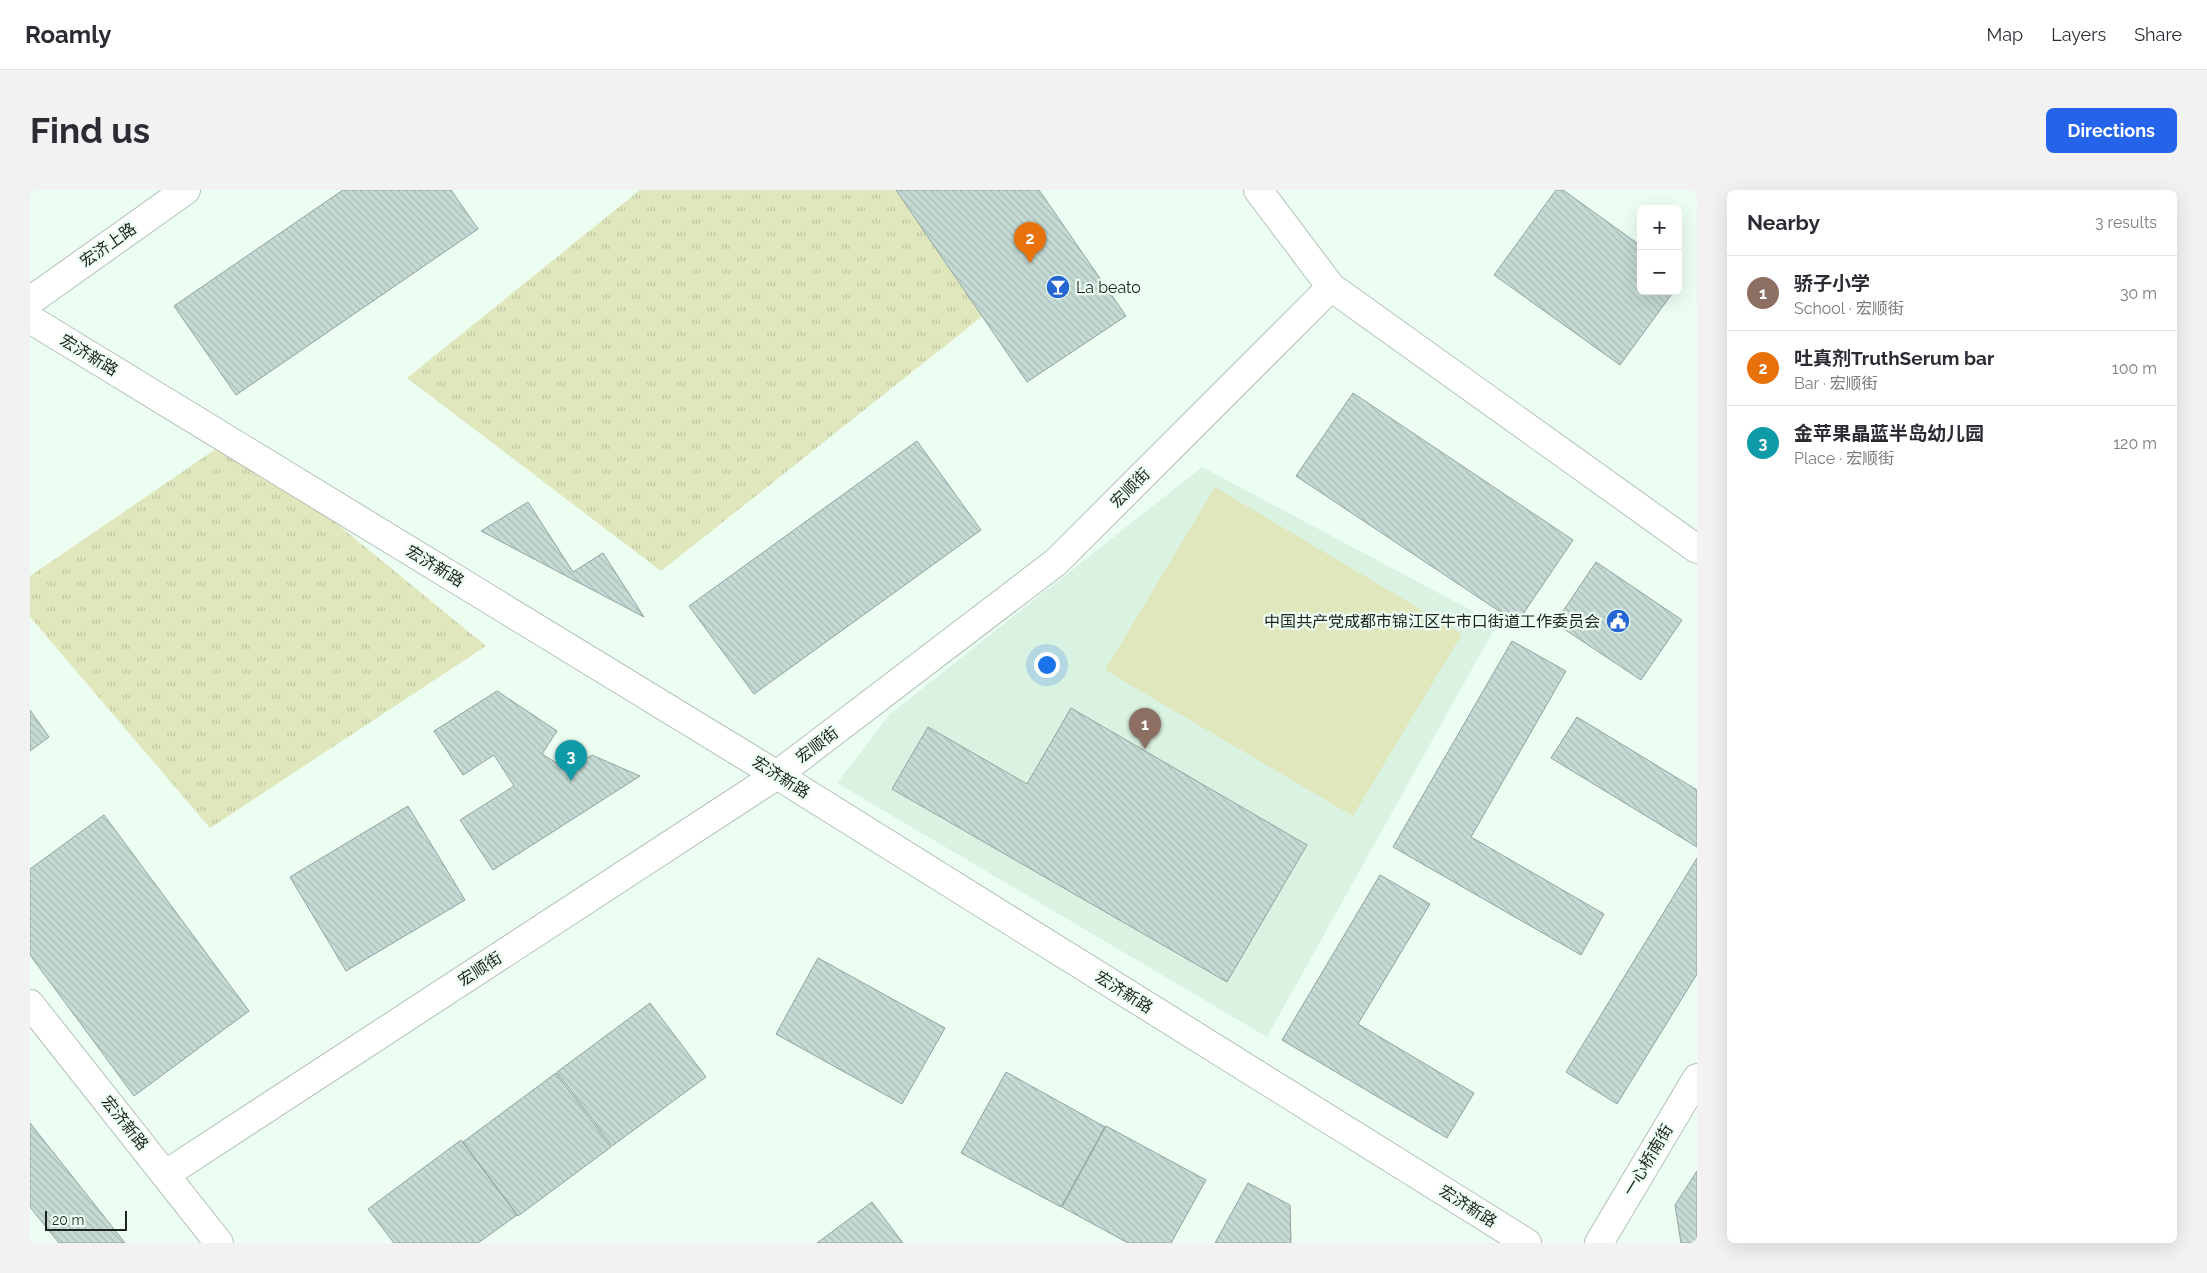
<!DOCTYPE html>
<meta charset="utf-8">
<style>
:root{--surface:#fff;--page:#f2f2f3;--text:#2b2b33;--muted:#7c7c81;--line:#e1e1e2;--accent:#2563eb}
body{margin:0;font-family:Raleway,"Noto Sans SC",sans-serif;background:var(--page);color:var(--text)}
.controls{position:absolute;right:15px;top:15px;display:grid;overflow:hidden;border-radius:8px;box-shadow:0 5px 20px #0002}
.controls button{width:45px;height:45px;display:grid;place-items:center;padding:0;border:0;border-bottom:1px solid var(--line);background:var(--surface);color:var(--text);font:25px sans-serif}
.scale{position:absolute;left:15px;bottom:12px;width:82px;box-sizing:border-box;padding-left:5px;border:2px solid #1d231f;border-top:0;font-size:14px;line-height:18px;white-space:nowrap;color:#1d231f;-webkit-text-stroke:4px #ecfdf2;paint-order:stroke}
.you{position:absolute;left:1016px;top:474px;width:18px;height:18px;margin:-12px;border:4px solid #fff;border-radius:50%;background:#1a73e8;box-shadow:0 0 0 8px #1a73e833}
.badge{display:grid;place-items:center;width:32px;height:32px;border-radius:50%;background:var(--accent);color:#fff;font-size:16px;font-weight:700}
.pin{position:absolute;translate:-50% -41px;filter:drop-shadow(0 1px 2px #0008)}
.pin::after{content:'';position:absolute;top:26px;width:18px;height:15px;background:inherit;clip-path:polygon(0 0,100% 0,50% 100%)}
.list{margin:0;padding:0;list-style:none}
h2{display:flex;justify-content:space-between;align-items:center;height:65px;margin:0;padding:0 20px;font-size:21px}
h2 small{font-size:16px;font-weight:400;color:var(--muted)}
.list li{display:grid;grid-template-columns:32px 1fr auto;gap:15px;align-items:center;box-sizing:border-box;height:75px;padding:0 20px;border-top:1px solid var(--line)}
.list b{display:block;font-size:19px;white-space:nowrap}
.list p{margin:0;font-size:16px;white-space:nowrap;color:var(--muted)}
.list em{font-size:16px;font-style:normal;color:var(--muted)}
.map{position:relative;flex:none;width:1667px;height:1053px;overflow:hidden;border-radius:8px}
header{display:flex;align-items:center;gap:30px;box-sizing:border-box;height:70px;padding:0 25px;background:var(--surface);border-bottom:1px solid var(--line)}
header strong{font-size:24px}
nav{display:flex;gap:28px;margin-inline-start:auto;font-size:18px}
.intro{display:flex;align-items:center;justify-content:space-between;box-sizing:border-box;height:120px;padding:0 30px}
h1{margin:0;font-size:35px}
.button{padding:12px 22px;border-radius:8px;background:var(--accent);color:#fff;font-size:18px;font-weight:700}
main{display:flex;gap:30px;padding:0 30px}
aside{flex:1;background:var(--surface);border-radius:8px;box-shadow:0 5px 20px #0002}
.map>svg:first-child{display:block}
.built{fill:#daf2e2}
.grass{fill:url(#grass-tufts)}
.garden{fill:#e0e7bd}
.building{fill:url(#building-back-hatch);stroke:#90a49f}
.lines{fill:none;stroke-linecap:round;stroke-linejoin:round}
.street-casing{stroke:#b1c1b7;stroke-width:30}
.street{stroke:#fff;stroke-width:28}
.labels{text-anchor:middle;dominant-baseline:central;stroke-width:4.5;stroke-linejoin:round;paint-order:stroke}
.street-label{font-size:16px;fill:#1d231f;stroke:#ecfdf2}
.poi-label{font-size:16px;fill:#1d231f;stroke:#ecfdf2;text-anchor:start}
</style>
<header>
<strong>Roamly</strong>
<nav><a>Map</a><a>Layers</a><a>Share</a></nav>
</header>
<div class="intro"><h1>Find us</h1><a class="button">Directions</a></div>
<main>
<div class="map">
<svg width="1667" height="1053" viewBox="0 0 1667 1053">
<defs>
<pattern id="grass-tufts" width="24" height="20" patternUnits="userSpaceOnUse" patternTransform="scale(1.25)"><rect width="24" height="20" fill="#e0e7bd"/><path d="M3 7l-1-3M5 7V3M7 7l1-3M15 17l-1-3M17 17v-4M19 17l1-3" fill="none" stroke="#c0c6a2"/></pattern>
<pattern id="building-back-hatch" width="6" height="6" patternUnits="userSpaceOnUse" patternTransform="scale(1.25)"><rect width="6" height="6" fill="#c6dbd5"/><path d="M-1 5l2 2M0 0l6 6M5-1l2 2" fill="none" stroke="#aabcb6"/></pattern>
</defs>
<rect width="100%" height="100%" fill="#ecfdf2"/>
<path class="built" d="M1172,277l295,157 -230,413 -430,-254 52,-68z"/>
<path class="grass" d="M610,0h290l68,114 -337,267 -254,-193z
M202,248l254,208 -276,182 -180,-211v-41z"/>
<path class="garden" d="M1185,297l247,147 -109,182 -248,-146z"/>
<path class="building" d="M313,0h108l27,39 -242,166 -62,-89z
M866,0h143l87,126 -99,66z
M1526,0h7l78,56v45h33l-54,74 -126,-90z
M1323,203l220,147 -56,83 -221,-147z
M887,251l64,89 -227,164 -65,-88z
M498,312l45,70 30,-19 41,64 -163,-86z
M1566,372l86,58 -41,60 -86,-57z
M1482,451l54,30 -95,166 133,77 -23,41 -188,-108z
M467,501l60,40 -15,23 26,16 24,-15 48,21 -147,94 -33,-50 54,-34 -20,-31 -31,20 -29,-44z
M1041,518l236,137 -80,137 -335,-193 36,-62 99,57z
M0,520l19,27 -19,14z
M1547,527l120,73v57l-146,-89z
M378,616l57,94 -119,71 -56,-94z
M74,625l145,196 -115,85 -104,-141v-86z
M1667,668v116l-80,130 -51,-32z
M1350,685l50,29 -72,120 116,69 -27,45 -165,-98z
M788,768l127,70 -43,76 -126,-70z
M620,813l56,74 -94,69 -55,-74z
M976,882l99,55 -44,80 -100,-54z
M526,883l55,74 -93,69 -55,-74z
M0,933l95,120h-66l-29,-36z
M1076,936l100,54 -35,63h-43l-66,-36z
M431,950l56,75 -39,28h-84l-26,-34z
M1667,981v72h-16l-6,-38z
M1218,993l42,22 1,38h-76z
M842,1012l31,41h-86z"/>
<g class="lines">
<g class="street-casing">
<path id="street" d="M1228,0l73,97 366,262
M0,111l156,-111
M0,129l747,456 750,468
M0,814l189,239
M136,984l611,-399 279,-213 275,-275
M1569,1053l98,-165"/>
</g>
<use href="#street" class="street"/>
</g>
<defs>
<g id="bar-disc" transform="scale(1.25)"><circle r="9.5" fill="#2566d3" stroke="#ecfdf2"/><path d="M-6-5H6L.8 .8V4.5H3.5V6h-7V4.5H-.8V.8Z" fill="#fff"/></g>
<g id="civic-disc" transform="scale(1.25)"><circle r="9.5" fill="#2566d3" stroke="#ecfdf2"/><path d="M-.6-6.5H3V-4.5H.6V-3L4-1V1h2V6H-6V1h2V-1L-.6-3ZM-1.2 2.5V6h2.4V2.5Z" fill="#fff"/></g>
</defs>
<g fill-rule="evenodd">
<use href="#bar-disc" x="1028" y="97"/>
<use href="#civic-disc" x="1588" y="431"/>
</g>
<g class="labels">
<g class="street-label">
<text transform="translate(78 55) rotate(-35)">宏济上路</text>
<text transform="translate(59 165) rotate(31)">宏济新路</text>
<text transform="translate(1100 298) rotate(-45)">宏顺街</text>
<text transform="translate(405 376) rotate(31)">宏济新路</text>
<text transform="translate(787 555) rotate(-37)">宏顺街</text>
<text transform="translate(751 587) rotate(32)">宏济新路</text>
<text transform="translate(450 779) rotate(-33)">宏顺街</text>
<text transform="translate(1094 802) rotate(32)">宏济新路</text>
<text transform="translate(95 933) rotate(51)">宏济新路</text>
<text transform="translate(1618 970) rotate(-59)">一心桥南街</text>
<text transform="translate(1438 1016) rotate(32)">宏济新路</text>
</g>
<g class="poi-label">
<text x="1046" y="97">La beato</text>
<text x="1570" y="431" text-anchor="end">中国共产党成都市锦江区牛市口街道工作委员会</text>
</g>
</g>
</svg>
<div class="controls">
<button>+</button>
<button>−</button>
</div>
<div class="scale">20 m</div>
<div class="you"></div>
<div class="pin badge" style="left:1115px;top:559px;background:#8d6e63">1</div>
<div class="pin badge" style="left:1000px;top:73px;background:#e8710a">2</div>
<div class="pin badge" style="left:541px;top:591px;background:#0f9aa8">3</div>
</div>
<aside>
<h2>Nearby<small>3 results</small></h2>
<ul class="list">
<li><span class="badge" style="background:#8d6e63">1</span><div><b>骄子小学</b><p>School · 宏顺街</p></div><em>30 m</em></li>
<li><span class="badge" style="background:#e8710a">2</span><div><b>吐真剂TruthSerum bar</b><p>Bar · 宏顺街</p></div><em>100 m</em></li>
<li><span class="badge" style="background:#0f9aa8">3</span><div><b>金苹果晶蓝半岛幼儿园</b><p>Place · 宏顺街</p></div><em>120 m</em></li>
</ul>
</aside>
</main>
